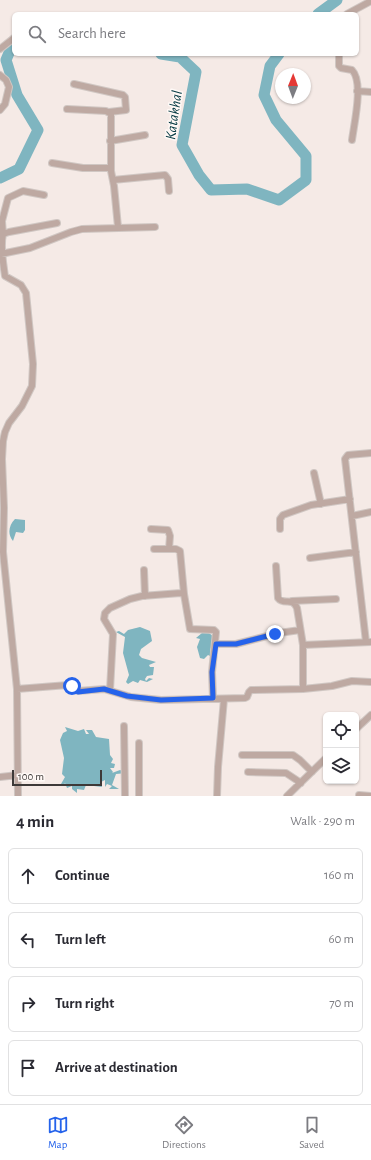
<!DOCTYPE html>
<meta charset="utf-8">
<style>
:root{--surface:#fff;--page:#f7f7f7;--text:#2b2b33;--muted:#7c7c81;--line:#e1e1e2;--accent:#2563eb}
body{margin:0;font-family:"Alegreya Sans",sans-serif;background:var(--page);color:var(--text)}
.controls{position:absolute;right:12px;bottom:12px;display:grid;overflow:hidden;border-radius:6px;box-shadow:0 1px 3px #0004}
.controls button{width:36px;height:36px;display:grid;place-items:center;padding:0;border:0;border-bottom:1px solid var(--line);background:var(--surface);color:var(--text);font:20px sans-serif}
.compass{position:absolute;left:275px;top:68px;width:36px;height:36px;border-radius:50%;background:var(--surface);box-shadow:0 1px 3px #0004;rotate:1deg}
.scale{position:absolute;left:12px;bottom:10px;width:90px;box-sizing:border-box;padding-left:4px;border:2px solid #3d3938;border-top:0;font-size:11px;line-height:14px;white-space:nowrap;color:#3d3938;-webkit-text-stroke:3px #fff9f6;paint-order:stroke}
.stop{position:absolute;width:12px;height:12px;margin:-9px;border:3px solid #2563eb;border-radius:50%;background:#fff}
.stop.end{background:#2563eb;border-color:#fff;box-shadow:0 1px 4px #0008}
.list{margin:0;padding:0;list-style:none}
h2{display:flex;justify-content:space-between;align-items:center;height:52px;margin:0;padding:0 16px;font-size:17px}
h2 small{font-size:13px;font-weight:400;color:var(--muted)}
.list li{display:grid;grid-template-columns:26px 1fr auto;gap:12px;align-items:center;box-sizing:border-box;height:56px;margin:0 8px 8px;padding:0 8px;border:1px solid var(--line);border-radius:6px}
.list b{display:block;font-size:15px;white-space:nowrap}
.list em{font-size:13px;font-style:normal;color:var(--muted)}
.icon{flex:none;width:22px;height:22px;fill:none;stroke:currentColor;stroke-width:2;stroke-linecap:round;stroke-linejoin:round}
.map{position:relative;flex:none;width:371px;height:796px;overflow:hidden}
.search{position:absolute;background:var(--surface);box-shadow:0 1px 3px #0004;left:12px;right:12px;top:12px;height:44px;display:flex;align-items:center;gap:10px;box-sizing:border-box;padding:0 14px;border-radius:6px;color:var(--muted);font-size:15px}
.sheet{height:308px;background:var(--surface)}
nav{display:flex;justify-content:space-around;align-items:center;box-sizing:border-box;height:56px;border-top:1px solid var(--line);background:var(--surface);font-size:11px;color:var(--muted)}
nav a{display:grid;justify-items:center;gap:2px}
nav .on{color:var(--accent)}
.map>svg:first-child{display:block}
.water{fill:#7fb5c0}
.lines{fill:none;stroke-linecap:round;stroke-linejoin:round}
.river{stroke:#7fb5c0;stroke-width:11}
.minor-casing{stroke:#d0c7c3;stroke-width:8}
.minor{stroke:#bea9a2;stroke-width:6}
.route{stroke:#2563eb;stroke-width:5}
.labels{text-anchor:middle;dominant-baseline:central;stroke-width:3;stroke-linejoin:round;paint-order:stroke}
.water-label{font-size:15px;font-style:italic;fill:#00363f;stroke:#fff9f6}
</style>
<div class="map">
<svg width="371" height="796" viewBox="0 0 371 796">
<rect width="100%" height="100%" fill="#f5eae6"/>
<path class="water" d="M15,519l10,1v10l-2,3 -7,-1 -3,9c-6,-7 -4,-16 2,-22z
M140,627l10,4 2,10 -11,8 -2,6 3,3 14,4 -7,3 1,2h4l-1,8 -6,1 -2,3 1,2 3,-3 4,1 -6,3 -7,-2 -2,3 -5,-2 -5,3 -2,-2 3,-7 -6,-22 2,-16 -9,-5 3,-1 5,3 4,-4z
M202,633h7l5,4 -4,14 2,6 -4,-2 -4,4 -4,-1 -3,-11 3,-8 -4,-1z
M65,727l13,4 6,-2 2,5h3l-3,-4h6l4,7 13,2 1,16 3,4 -2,4 4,1 -1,4h-4l3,4 -1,1 8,-3 7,3 -11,1 -4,11 7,4h-10l3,-3 -5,-2 -2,3v-7l-4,2 1,5 -16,-2 -2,5 -7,-1v4l-5,-4v-3l-5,2 -2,-5 -1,2 -3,-1 4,-7 -3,-3 2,-16 -4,-18 3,-7 4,-2z"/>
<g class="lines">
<path class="river" d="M318,14l19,-14
M161,54l19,3 16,15 -14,73 17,30 12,15 36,-1 32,11 27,-20v-24l-30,-36 -12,-25 6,-29 9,-12
M0,178l19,-9 19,-39 -21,-35 -11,-35 8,-19"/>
<g class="minor-casing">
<path id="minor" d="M347,14l24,-13
M0,49l14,-11
M339,54v12l2,2 11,2c12,12 2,54 0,70
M0,75l6,5 3,7 -4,17 -5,6
M74,84l49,11 2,2 1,13 -17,2
M357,91l14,1
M67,109l39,2 5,3v57l3,15 4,41
M110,141l35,-6
M52,163l31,5h28
M113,180l52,-5 3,4 1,12
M3,234l-1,-13 6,-23 15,-7 21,4
M1,254l29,-6 41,-16 11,-3 73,-2
M314,473l7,31
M352,516l19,-4
M151,529l17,1 2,6 -1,13
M280,529v-10l3,-4 28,-10 39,-6
M154,549h22l4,2 4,43
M310,558l46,-6
M276,566l2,32c6,8 14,-2 19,10l6,37v44l29,-3 20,-5 19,1
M144,570l1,26
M292,601l44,-2
M366,642l-21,-183 3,-4 23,-2
M215,644h21l43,-11 21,-3
M303,645l68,-3
M17,689l51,-4c4,1 6,5 10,6l26,-2 27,8 30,3 84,-2 2,-1 2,-5 2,-2 52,-1
M110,690l3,-56 -9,-15 1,-6 5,-5 20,-9 12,-3 39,-3 3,1 6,35 24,1 2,2 -4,40 1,26
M124,726l1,70
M356,729l15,-14
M242,755h51l7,5 12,12
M248,772l38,1 15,10
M0,777l18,-2
M359,795l12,1
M18,796l-1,-107 -14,-137 1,-44 -2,-49 1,-18 2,-9 4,-9 13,-17 10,-20 1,-22 -7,-71 -5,-8 -16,-9c-2,-14 -5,-29 -2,-42l6,-2 48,-9
M139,796v-53
M217,796l1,-29 6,-68
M287,796l39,-38"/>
</g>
<use href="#minor" class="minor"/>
</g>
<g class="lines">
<path class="route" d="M72,686l6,6 26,-3 23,7 34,4 52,-2 -1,-26 4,-28h20l39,-10"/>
</g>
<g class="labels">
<g class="water-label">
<text transform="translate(174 115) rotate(-82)">Katakhal</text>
</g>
</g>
</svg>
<div class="controls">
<button><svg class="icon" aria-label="locate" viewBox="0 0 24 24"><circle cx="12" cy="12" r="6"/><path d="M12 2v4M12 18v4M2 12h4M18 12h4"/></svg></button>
<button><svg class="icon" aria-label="layers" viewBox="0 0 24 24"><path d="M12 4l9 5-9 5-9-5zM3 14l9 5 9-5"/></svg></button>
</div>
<svg class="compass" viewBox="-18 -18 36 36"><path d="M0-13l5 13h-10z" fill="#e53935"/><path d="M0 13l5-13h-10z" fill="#7c7c81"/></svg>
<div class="scale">100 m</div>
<div class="stop" style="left:72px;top:686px"></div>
<div class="stop end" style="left:275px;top:634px"></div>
<div class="search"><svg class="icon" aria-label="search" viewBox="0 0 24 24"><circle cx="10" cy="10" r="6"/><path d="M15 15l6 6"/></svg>Search here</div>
</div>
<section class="sheet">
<h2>4 min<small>Walk · 290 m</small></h2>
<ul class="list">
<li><svg class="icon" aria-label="ahead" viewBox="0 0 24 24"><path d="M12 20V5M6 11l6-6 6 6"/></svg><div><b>Continue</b></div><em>160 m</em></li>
<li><svg class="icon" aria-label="left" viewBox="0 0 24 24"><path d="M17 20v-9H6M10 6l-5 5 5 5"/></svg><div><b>Turn left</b></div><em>60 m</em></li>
<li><svg class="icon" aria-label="right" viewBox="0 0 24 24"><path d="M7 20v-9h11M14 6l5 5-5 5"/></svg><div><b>Turn right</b></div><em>70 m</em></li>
<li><svg class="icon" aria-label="arrive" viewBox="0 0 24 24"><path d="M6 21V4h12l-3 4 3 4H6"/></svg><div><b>Arrive at destination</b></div></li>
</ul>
</section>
<nav>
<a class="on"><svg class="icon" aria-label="map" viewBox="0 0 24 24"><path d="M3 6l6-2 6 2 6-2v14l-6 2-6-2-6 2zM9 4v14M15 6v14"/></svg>Map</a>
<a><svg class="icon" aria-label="directions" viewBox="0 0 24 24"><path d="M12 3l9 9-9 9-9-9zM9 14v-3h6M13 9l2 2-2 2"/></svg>Directions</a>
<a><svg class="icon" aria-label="saved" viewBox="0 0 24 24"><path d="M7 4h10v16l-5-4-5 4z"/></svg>Saved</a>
</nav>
